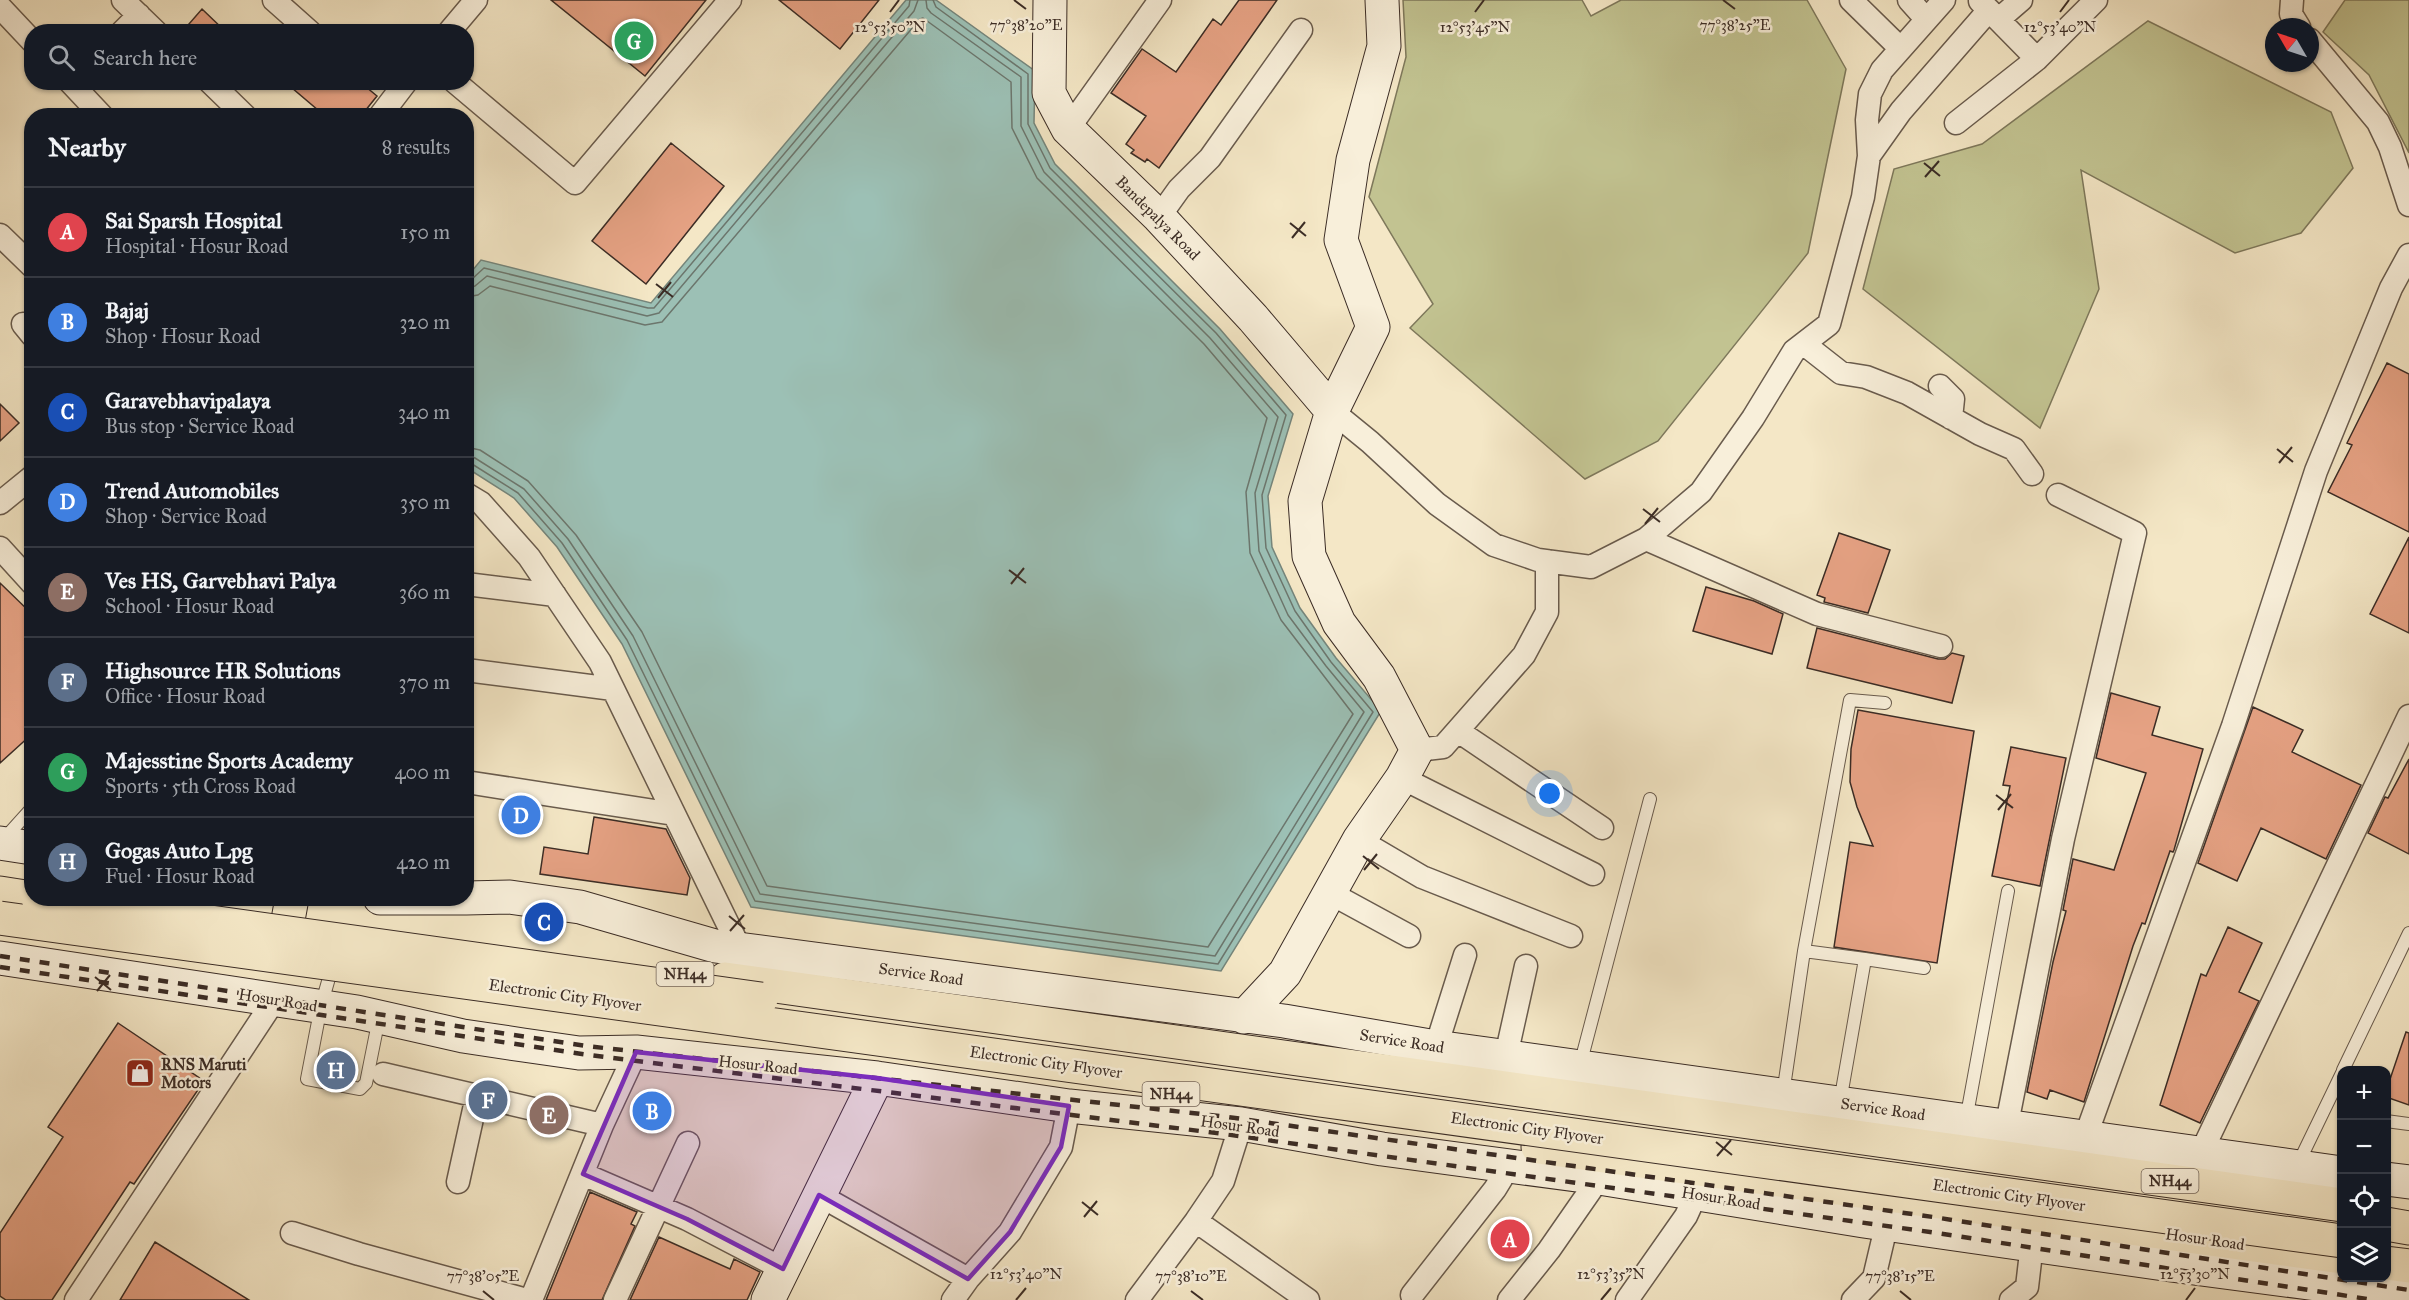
<!DOCTYPE html>
<meta charset="utf-8">
<style>
:root{--surface:#171b24;--page:#242831;--text:#f1f3f6;--muted:#9ea1a6;--line:#363941;--accent:#c59692}
body{margin:0;font-family:"IM FELL Great Primer",serif;background:var(--page);color:var(--text)}
.controls{position:absolute;right:18px;bottom:18px;display:grid;overflow:hidden;border-radius:12px;box-shadow:0 2px 4px #0004}
.controls button{width:54px;height:54px;display:grid;place-items:center;padding:0;border:0;border-bottom:2px solid var(--line);background:var(--surface);color:var(--text);font:30px sans-serif}
.compass{position:absolute;left:2265px;top:18px;width:54px;height:54px;border-radius:50%;background:var(--surface);box-shadow:0 2px 4px #0004;rotate:309deg}
.you{position:absolute;left:1550px;top:794px;width:21px;height:21px;margin:-15px;border:4px solid #fff;border-radius:50%;background:#1a73e8;box-shadow:0 0 0 9px #1a73e833}
.badge{display:grid;place-items:center;width:39px;height:39px;border-radius:50%;background:var(--accent);color:#fff;font-size:20px;font-weight:700}
.pin{position:absolute;translate:-50% -50%;border:3px solid #fff;box-shadow:0 2px 6px #0006}
.list{margin:0;padding:0;list-style:none}
h2{display:flex;justify-content:space-between;align-items:center;height:78px;margin:0;padding:0 24px;font-size:26px}
h2 small{font-size:20px;font-weight:400;color:var(--muted)}
.list li{display:grid;grid-template-columns:39px 1fr auto;gap:18px;align-items:center;box-sizing:border-box;height:90px;padding:0 24px;border-top:2px solid var(--line)}
.list b{display:block;font-size:22px;white-space:nowrap}
.list p{margin:0;font-size:20px;white-space:nowrap;color:var(--muted)}
.list em{font-size:20px;font-style:normal;color:var(--muted)}
.icon{flex:none;width:33px;height:33px;fill:none;stroke:currentColor;stroke-width:2;stroke-linecap:round;stroke-linejoin:round}
.map{position:relative;flex:none;width:2409px;height:1300px;overflow:hidden}
.search{position:absolute;background:var(--surface);box-shadow:0 2px 4px #0004;left:24px;top:24px;width:450px;height:66px;display:flex;align-items:center;gap:15px;box-sizing:border-box;padding:0 21px;border-radius:24px;color:var(--muted);font-size:22px}
.panel{position:absolute;background:var(--surface);box-shadow:0 2px 4px #0004;left:24px;top:108px;width:450px;height:798px;border-radius:24px}
.map>svg:first-child{display:block}
.green{fill:#c2c391;stroke:#7e785b;stroke-width:1.5}
.water{fill:#9cc0b5;stroke:#75857b;stroke-width:1.5}
.lines{fill:none;stroke-linecap:round;stroke-linejoin:round}
.shore{stroke:#6c766d;stroke-width:1.5}
.building{fill:#e6a284;stroke:#3b2c25;stroke-width:1.5}
.lane-casing{stroke:#695b4d;stroke-width:14}
.street-casing{stroke:#695b4d;stroke-width:25}
.secondary-casing{stroke:#3b2c25;stroke-width:35}
.highway-casing{stroke:#3b2c25;stroke-width:35}
.lane{stroke:#f8efda;stroke-width:12}
.street{stroke:#f8efda;stroke-width:22}
.secondary{stroke:#f8efda;stroke-width:33}
.highway{stroke:#f4e7c6;stroke-width:33}
.rail{stroke:#3b2c25;stroke-width:4.5;stroke-dasharray:10 10;stroke-linecap:butt}
.highway-bridge-casing{stroke:#3b2c25;stroke-width:35;stroke-linecap:butt}
.highway-bridge{stroke:#f4e7c6;stroke-width:33}
.marked{fill:#7b2cbf;fill-opacity:0.2;stroke:#7b2cbf;stroke-width:4.5;stroke-linejoin:round}
.ticks{fill:none;stroke:#3b2c25;stroke-width:2}
.labels{text-anchor:middle;dominant-baseline:central;stroke-width:5;stroke-linejoin:round;paint-order:stroke}
.shield{fill:#f8efda;stroke:#74665b;stroke-width:1.5}
.shield-label{font-size:15px;font-weight:bold;fill:#3b2c25}
.street-label{font-size:16px;fill:#3b2c25;stroke:#f8efda}
.poi-label{font-size:16px;font-weight:bold;fill:#3b2c25;stroke:#f8efda;text-anchor:start}
.ticks-label{font-size:15px;text-anchor:middle;fill:#3b2c25;stroke:#f8efda;stroke-width:5;stroke-linejoin:round;paint-order:stroke}
</style>
<div class="map">
<svg width="2409" height="1300" viewBox="0 0 2409 1300">
<rect width="100%" height="100%" fill="#f4e7c6"/>
<filter id="stains"><feTurbulence type="fractalNoise" baseFrequency=".00333" numOctaves="4"/><feColorMatrix values="0 0 0 0 .2 0 0 0 0 .09 0 0 0 0 .02 0 0 0 .5 -.17"/></filter>
<radialGradient id="worn" r=".72"><stop offset=".6" stop-color="#630" stop-opacity="0"/><stop offset="1" stop-color="#630" stop-opacity=".3"/></radialGradient>
<path class="green" d="M1403,0h179l9,16 30,-16h186l39,69 -38,184 -150,188 -73,38 -175,-151 23,-24 -64,-107 37,-140z
M2345,0h64v153l-40,-78 -46,-43z
M2148,21l183,91 22,56 -52,65 -66,20 -154,-83 18,119 -59,139 -177,-139 31,-120 88,-25z"/>
<path class="water" d="M906,0h30l99,71 -1,52 21,41 165,165 73,85 -25,82 4,51 28,61 36,50 45,53 -160,260 -470,-64 -129,-263 -65,-97 -43,-49 -47,-30v-191l14,-17 170,43z"/>
<g class="lines">
<path class="shore" d="M466,280l6,-1 12,-11 164,40h6l255,-302 1,-6
M466,288l9,-2 12,-10 160,40 12,-3 255,-302 4,-11
M466,297l12,-2 12,-9 155,39 17,-3 258,-303 3,-1 88,64 1,46 25,50 167,166 63,74 -21,74 4,61 31,67 72,94 -145,233 -441,-61 -125,-254 -66,-97 -48,-54 -48,-31 -14,-3
M466,456l9,2 49,31 44,50 65,97 127,258 455,62 149,-244 -38,-46 -38,-51 -29,-64 -4,-58 23,-76 -68,-79 -166,-166 -23,-46v-49l-90,-64 -4,-5 -1,-8
M466,463l6,1 46,29 44,50 65,97 128,261 463,63 155,-252 -42,-50 -36,-51 -29,-63 -4,-53 24,-80 -70,-82 -166,-165 -22,-44v-50l-92,-67 -3,-7"/>
</g>
<path class="building" d="M551,0h155l-61,76z
M779,0h100l-39,49z
M1239,0h38l-118,168 -12,-9 -2,3 -14,-9 3,-3 -8,-6 20,-28 -35,-23 31,-44 34,23 37,-53 8,6z
M202,9l24,23h-44z
M285,82h75l17,14 -16,20h-36z
M671,143l53,43 -78,98 -54,-43z
M2387,363l22,11v158l-81,-40 24,-47 -5,-2z
M0,404l19,19 -19,18z
M1839,533l51,17 -22,63 -44,-11 1,-4 -8,-3z
M2409,537v96l-39,-19z
M0,583l32,31v120l-32,29z
M1706,587l48,14 29,13 -11,40 -79,-23z
M1817,628l121,31h7l7,-6 12,3 -12,47 -145,-35z
M2111,693l49,14 -8,28 51,14 -29,101 -1,2 -3,-1 -25,73 -3,-1 -9,23 -49,156 -34,-12 -3,9 -20,-7 26,-130 13,-51 -3,-1 10,-51 41,11 32,-97 -50,-15z
M2253,707l50,23 -11,22 69,33 -35,74 -65,-31 -24,53 -39,-18z
M1858,710l116,21 -37,232 -103,-16 16,-105 23,4 -16,-39 -7,-25 1,-33z
M2011,747l55,11 -26,128 -48,-10 18,-90 -7,-1z
M2409,759v95l-41,-21 17,-36 3,1z
M594,817l72,12 24,49 -3,17 -147,-21 4,-27 44,7z
M2228,927l34,16 -23,49 20,9 -59,122 -40,-18 41,-131 5,2z
M118,1023l86,58 -70,103 -4,-2 -78,118h-46l-6,-4v-63l63,-96 -15,-10z
M2406,1032l3,1v72l-23,-8v-6z
M590,1192l47,20 -6,12 4,2 -33,74h-56z
M659,1237l71,32 4,-10 26,13 -13,28h-117z
M155,1242l94,58h-129z"/>
<g class="lines">
<g class="lane-casing">
<path id="lane" d="M3,840l29,-32
M1804,951l61,8 -25,143
M1865,959l59,9
M329,978l-8,28 -14,73 53,10 6,-6 13,-65
M1580,1065l70,-266
M2343,1070l66,-137
M1783,1094l21,-143 46,-251 35,3
M1966,1120l42,-229
M2386,1121l23,3
M2298,1164l44,-91"/>
</g>
<g class="street-casing">
<path id="street" d="M123,0l33,32
M274,0l36,32
M1851,0l49,48
M1909,0l17,19
M2292,0l-1,14 8,13
M1980,1l57,58 59,-59
M0,7l32,34
M1999,19l22,-19
M122,32l17,-17
M449,32l27,-32
M2310,40l68,82 12,25 19,58
M70,82l32,34
M210,82l35,34
M455,82l120,101 155,-183
M380,116l26,-34
M1956,123l81,-64
M1068,129l92,-129
M1869,156l32,-45 88,-101
M1159,217l20,-28 31,-31 91,-128
M0,235l32,31
M23,324l9,11
M1804,344l37,29 25,4 41,16 73,41 34,15 18,25
M1940,386l13,13 -2,19
M1332,411l38,31 67,62 57,41 44,15 53,7 55,-28 55,-47 52,-74 41,-67 35,-27 34,-127 6,-41 -2,-36 3,-26 12,-24 62,-70
M466,494l15,9 48,54 71,105 140,287
M0,503l32,-26
M1646,539l171,75 124,32
M0,548l32,35
M466,584l89,11
M466,670l147,19
M1458,731l144,97
M1417,750l26,-3 81,-92 23,-43v-51
M1402,778l191,96
M466,782l208,32
M1359,840l63,37 149,59
M1330,893l79,43
M1436,1047l29,-92
M1506,1056l20,-90
M383,1074l219,51
M2085,1138l148,-412 83,-255 75,-183 18,-33
M2004,1139l59,-300 72,-306 -77,-38
M2200,1155l209,-439
M583,1174l104,45 96,50
M458,1182l19,-86
M819,1195l149,84 42,-47 51,-85 8,-41
M1196,1221l112,79
M292,1233l67,21 168,46
M1412,1295l83,-106 14,-23
M76,1300l199,-301
M531,1300l71,-175 34,-73
M615,1300l73,-157
M953,1300l15,-21
M1137,1300l59,-79 27,-40 18,-57
M1509,1300l40,-50 50,-72
M1627,1300l59,-84 10,-22
M1853,1300l21,-22 16,-68
M2011,1300l16,-13 5,-43"/>
</g>
<g class="secondary-casing">
<path id="secondary" d="M1050,0l-1,93 19,36 91,88 94,101 79,93
M0,843l32,5
M380,898h80
M466,898l44,-1 70,10 135,39 569,75 152,26 906,126
M0,958l357,54 106,24 60,9 56,8 57,-1 241,26 192,28 172,18 141,25 217,29 265,43 307,44 238,31
M1244,1017l41,-44 74,-133 43,-62 15,-28 -38,-73 -40,-54 -30,-67 -4,-55 27,-90 41,-84 -32,-87 12,-80 31,-114 -2,-46
M2386,1179l23,3
M768,1300l109,-222"/>
</g>
<g class="highway-casing">
<path id="highway" d="M0,893l32,5
M288,920l4,-22
M725,979l1617,226
M1538,1147l804,110
M2386,1224l23,4
M2386,1263l23,3"/>
</g>
<use href="#lane" class="lane"/>
<use href="#street" class="street"/>
<use href="#secondary" class="secondary"/>
<use href="#highway" class="highway"/>
<path class="rail" d="M0,956l586,90 642,71 705,100 476,73
M0,967l589,88 635,79 706,98 444,68"/>
<g class="highway-bridge-casing">
<path id="highway-bridge" d="M38,898l723,101
M0,918l2342,323"/>
</g>
<use href="#highway-bridge" class="highway-bridge"/>
</g>
<path class="marked" d="M636,1052l241,26 192,28 -8,41 -51,85 -42,47 -149,-84 -36,74 -96,-50 -104,-45z"/>
<path class="ticks" d="M1014,0l12,9M1723,0l12,9M890,12l9,-12M1475,12l9,-12M2060,12l9,-12M1924,163l16,13M1925,177l14,-16M1290,223l16,13M1292,238l13,-16M656,284l17,13M658,298l13,-16M2277,449l16,13M2279,463l13,-16M1643,509l17,13M1645,524l13,-16M1009,570l17,13M1011,584l13,-16M1996,795l17,13M1998,810l13,-16M1363,856l16,13M1364,870l13,-16M729,916l16,13M730,931l14,-16M95,977l16,13M97,991l13,-16M1716,1142l16,13M1717,1156l14,-16M1082,1202l16,13M1084,1217l13,-16M483,1291l11,9M1191,1291l12,9M1900,1291l11,9M1016,1300l10,-12M1601,1300l10,-12M2186,1300l9,-12"/>
<defs>
<g id="shop-square" transform="scale(1.5)"><rect x="-9" y="-9" width="18" height="18" rx="4" fill="#8f2418" stroke="#f8efda"/><path d="M-5-2.5h2.3a2.7 3.5 0 0 1 5.4 0H5L5.5 6h-11ZM-1.5-2.5h3a1.5 2.3 0 0 0-3 0Z" fill="#fff"/></g>
</defs>
<g fill-rule="evenodd">
<use href="#shop-square" x="140" y="1073"/>
</g>
<g class="labels">
<g class="shield">
<rect x="656.5" y="962" width="57" height="24" rx="4.5"/>
<rect x="1142.5" y="1082" width="57" height="24" rx="4.5"/>
<rect x="2141.5" y="1169" width="57" height="24" rx="4.5"/>
</g>
<g class="shield-label">
<text x="685" y="974">NH44</text>
<text x="1171" y="1094">NH44</text>
<text x="2170" y="1181">NH44</text>
</g>
<g class="street-label">
<text transform="translate(1158 218) rotate(45)">Bandepalya Road</text>
<text transform="translate(921 974) rotate(8)">Service Road</text>
<text transform="translate(565 995) rotate(8)">Electronic City Flyover</text>
<text transform="translate(278 1000) rotate(9)">Hosur Road</text>
<text transform="translate(1402 1041) rotate(9)">Service Road</text>
<text transform="translate(1046 1062) rotate(8)">Electronic City Flyover</text>
<text transform="translate(758 1065) rotate(6)">Hosur Road</text>
<text transform="translate(1883 1109) rotate(8)">Service Road</text>
<text transform="translate(1240 1126) rotate(8)">Hosur Road</text>
<text transform="translate(1527 1128) rotate(8)">Electronic City Flyover</text>
<text transform="translate(2009 1195) rotate(8)">Electronic City Flyover</text>
<text transform="translate(1721 1198) rotate(9)">Hosur Road</text>
<text transform="translate(2205 1239) rotate(8)">Hosur Road</text>
</g>
<g class="poi-label">
<text x="161" y="1064">RNS Maruti<tspan x="161" dy="18">Motors</tspan></text>
</g>
</g>
<g class="ticks-label">
<text x="1026" y="30">77°38'20"E</text>
<text x="1735" y="30">77°38'25"E</text>
<text x="890" y="32">12°53'50"N</text>
<text x="1475" y="32">12°53'45"N</text>
<text x="2060" y="32">12°53'40"N</text>
<text x="1026" y="1279">12°53'40"N</text>
<text x="1611" y="1279">12°53'35"N</text>
<text x="2195" y="1279">12°53'30"N</text>
<text x="483" y="1281">77°38'05"E</text>
<text x="1191" y="1281">77°38'10"E</text>
<text x="1900" y="1281">77°38'15"E</text>
</g>
<rect width="100%" height="100%" filter="url(#stains)"/>
<rect width="100%" height="100%" fill="url(#worn)"/>
</svg>
<div class="controls">
<button>+</button>
<button>−</button>
<button><svg class="icon" aria-label="locate" viewBox="0 0 24 24"><circle cx="12" cy="12" r="6"/><path d="M12 2v4M12 18v4M2 12h4M18 12h4"/></svg></button>
<button><svg class="icon" aria-label="layers" viewBox="0 0 24 24"><path d="M12 4l9 5-9 5-9-5zM3 14l9 5 9-5"/></svg></button>
</div>
<svg class="compass" viewBox="-18 -18 36 36"><path d="M0-13l5 13h-10z" fill="#e53935"/><path d="M0 13l5-13h-10z" fill="#9ea1a6"/></svg>
<div class="you"></div>
<div class="pin badge" style="left:1510px;top:1239px;background:#e0444e">A</div>
<div class="pin badge" style="left:652px;top:1111px;background:#3f7fe0">B</div>
<div class="pin badge" style="left:544px;top:922px;background:#1a4fb4">C</div>
<div class="pin badge" style="left:521px;top:815px;background:#3f7fe0">D</div>
<div class="pin badge" style="left:549px;top:1115px;background:#8d6e63">E</div>
<div class="pin badge" style="left:488px;top:1100px;background:#5c6f8a">F</div>
<div class="pin badge" style="left:634px;top:41px;background:#2e9e5b">G</div>
<div class="pin badge" style="left:336px;top:1070px;background:#5c6f8a">H</div>
<div class="search"><svg class="icon" aria-label="search" viewBox="0 0 24 24"><circle cx="10" cy="10" r="6"/><path d="M15 15l6 6"/></svg>Search here</div>
<section class="panel">
<h2>Nearby<small>8 results</small></h2>
<ul class="list">
<li><span class="badge" style="background:#e0444e">A</span><div><b>Sai Sparsh Hospital</b><p>Hospital · Hosur Road</p></div><em>150 m</em></li>
<li><span class="badge" style="background:#3f7fe0">B</span><div><b>Bajaj</b><p>Shop · Hosur Road</p></div><em>320 m</em></li>
<li><span class="badge" style="background:#1a4fb4">C</span><div><b>Garavebhavipalaya</b><p>Bus stop · Service Road</p></div><em>340 m</em></li>
<li><span class="badge" style="background:#3f7fe0">D</span><div><b>Trend Automobiles</b><p>Shop · Service Road</p></div><em>350 m</em></li>
<li><span class="badge" style="background:#8d6e63">E</span><div><b>Ves HS, Garvebhavi Palya</b><p>School · Hosur Road</p></div><em>360 m</em></li>
<li><span class="badge" style="background:#5c6f8a">F</span><div><b>Highsource HR Solutions</b><p>Office · Hosur Road</p></div><em>370 m</em></li>
<li><span class="badge" style="background:#2e9e5b">G</span><div><b>Majesstine Sports Academy</b><p>Sports · 5th Cross Road</p></div><em>400 m</em></li>
<li><span class="badge" style="background:#5c6f8a">H</span><div><b>Gogas Auto Lpg</b><p>Fuel · Hosur Road</p></div><em>420 m</em></li>
</ul>
</section>
</div>
